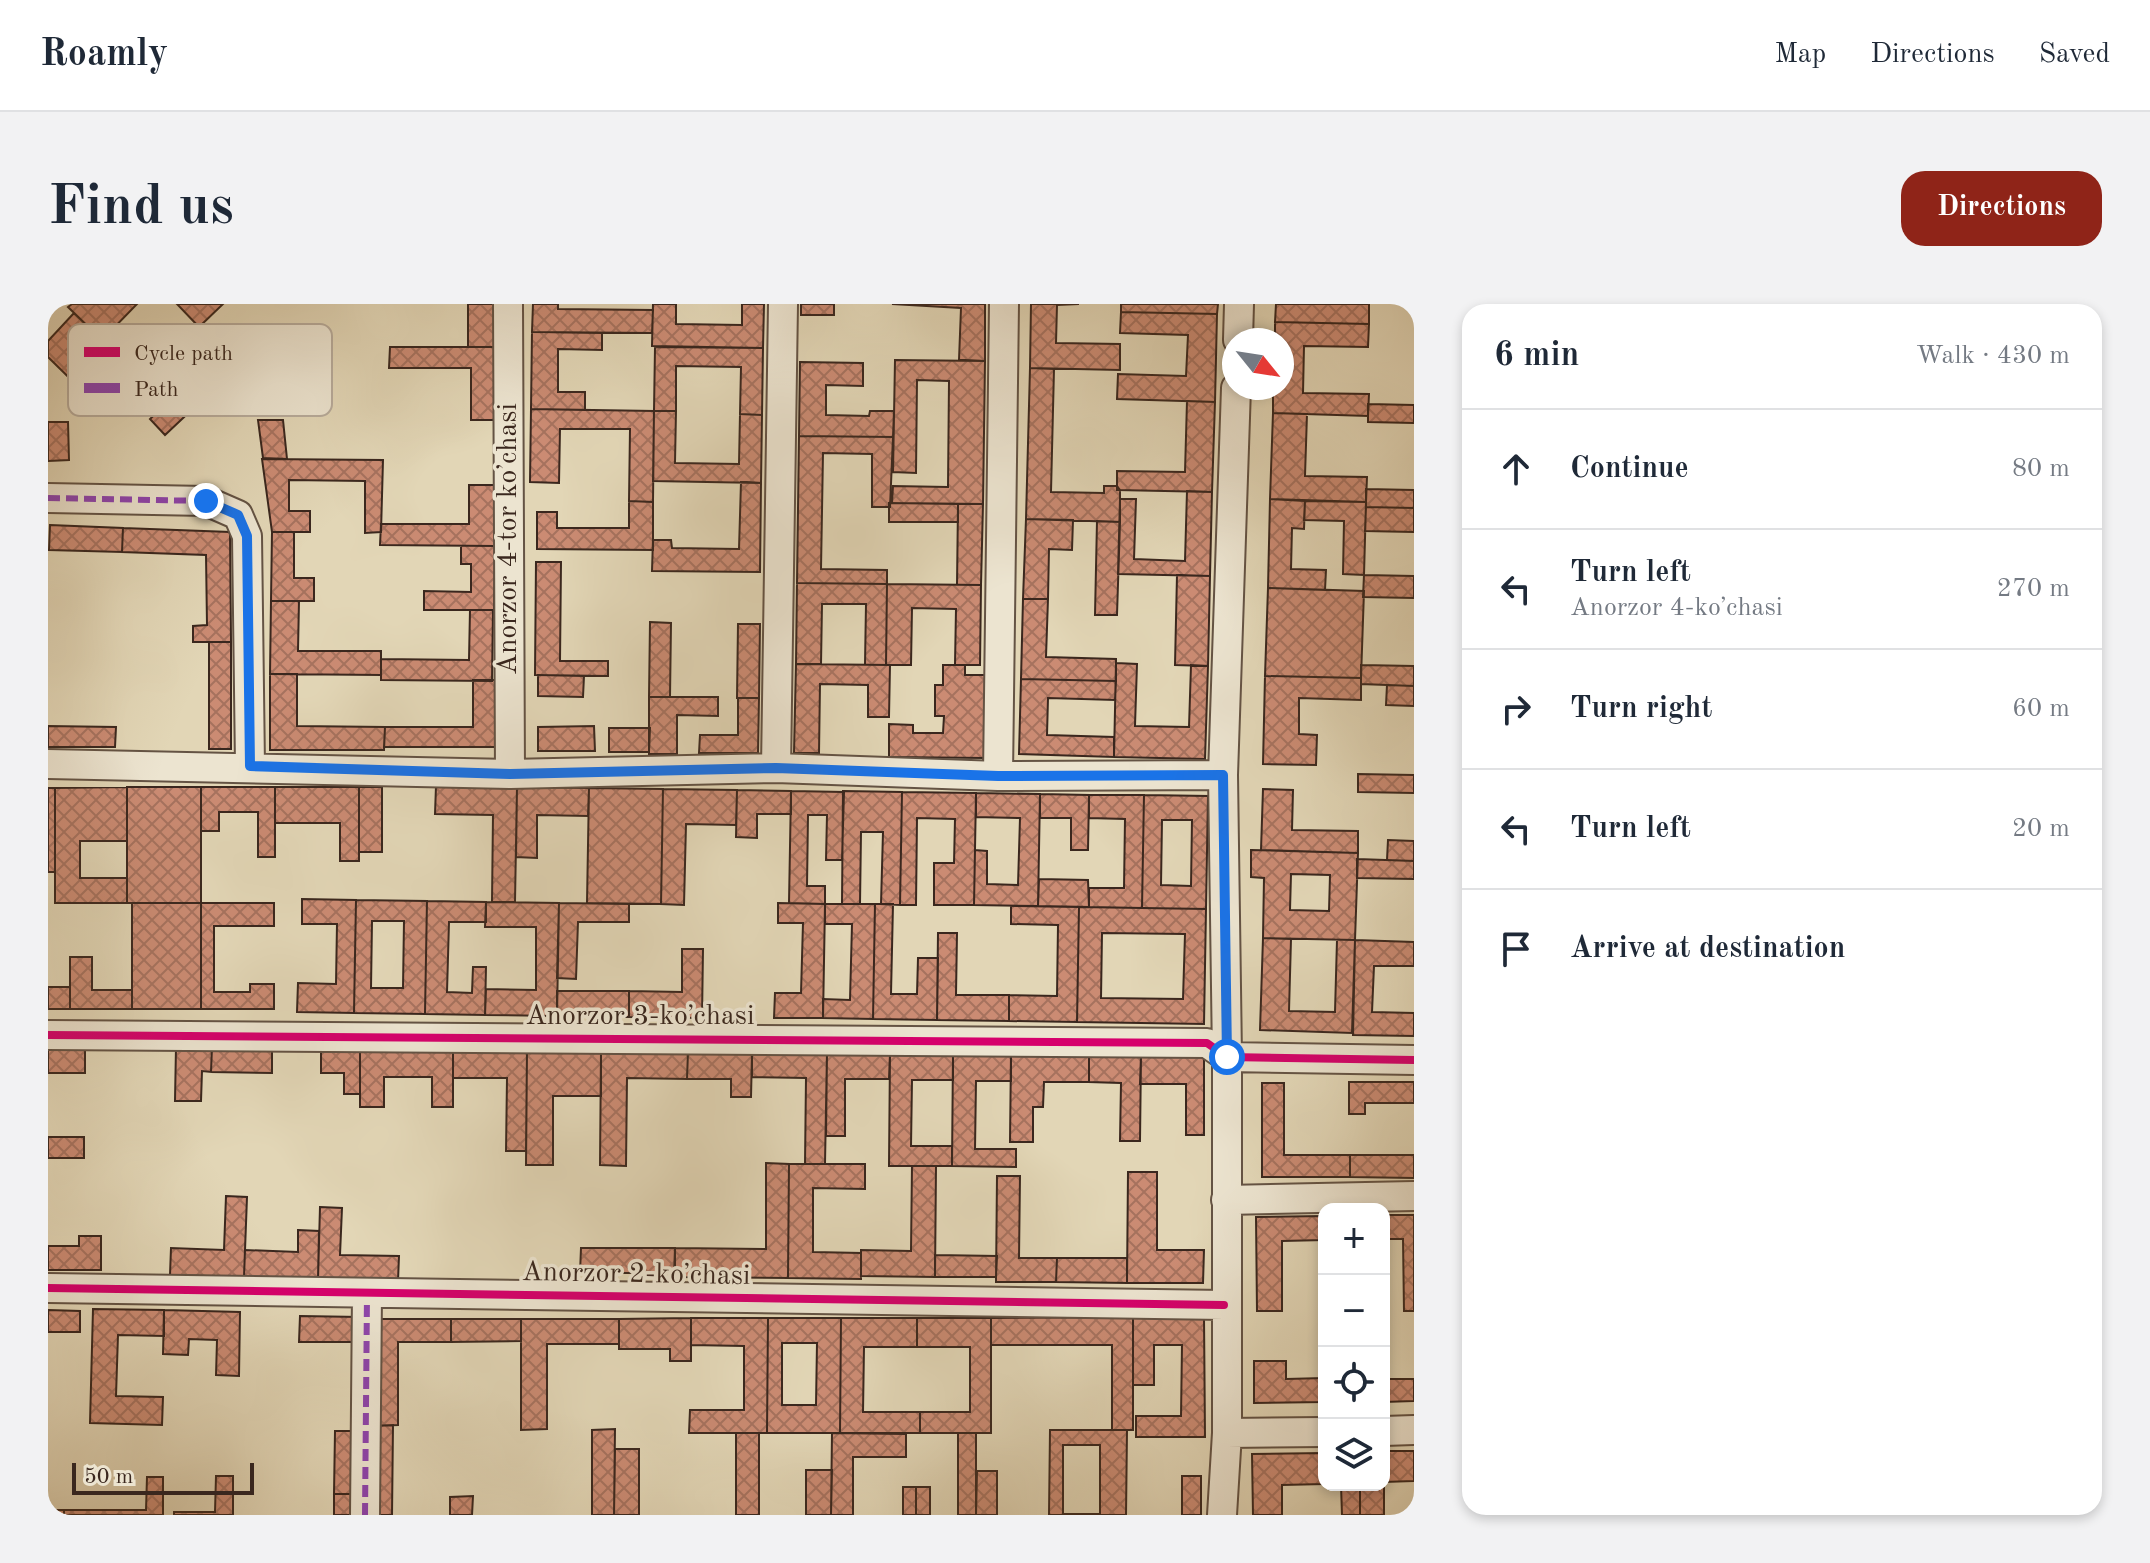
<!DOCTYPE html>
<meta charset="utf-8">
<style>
:root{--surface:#fff;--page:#f2f2f3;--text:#1f2937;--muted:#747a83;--line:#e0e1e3;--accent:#8f2418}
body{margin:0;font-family:"Old Standard TT",serif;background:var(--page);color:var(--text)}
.controls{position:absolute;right:24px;bottom:24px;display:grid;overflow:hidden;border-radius:16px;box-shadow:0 4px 12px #0003}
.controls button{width:72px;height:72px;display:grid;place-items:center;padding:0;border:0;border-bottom:2px solid var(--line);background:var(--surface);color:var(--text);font:40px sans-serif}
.compass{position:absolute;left:1174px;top:24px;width:72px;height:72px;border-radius:50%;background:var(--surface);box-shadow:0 4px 12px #0003;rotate:120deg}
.scale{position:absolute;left:24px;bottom:20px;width:182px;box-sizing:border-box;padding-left:8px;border:4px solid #3a271e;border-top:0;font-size:22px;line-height:28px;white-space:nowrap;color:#3a271e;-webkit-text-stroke:6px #ece4d0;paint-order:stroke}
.stop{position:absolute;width:24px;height:24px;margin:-18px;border:6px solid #1a73e8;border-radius:50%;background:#fff}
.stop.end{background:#1a73e8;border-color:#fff;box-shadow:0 2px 8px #0008}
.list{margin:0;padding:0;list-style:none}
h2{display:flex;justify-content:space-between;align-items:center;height:104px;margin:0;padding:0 32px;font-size:34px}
h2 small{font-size:26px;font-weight:400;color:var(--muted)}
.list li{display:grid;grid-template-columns:52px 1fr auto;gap:24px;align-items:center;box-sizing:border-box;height:120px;padding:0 32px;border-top:2px solid var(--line)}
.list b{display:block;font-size:30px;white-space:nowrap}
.list p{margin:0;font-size:26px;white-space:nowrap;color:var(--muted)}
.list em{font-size:26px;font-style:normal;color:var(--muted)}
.icon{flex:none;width:44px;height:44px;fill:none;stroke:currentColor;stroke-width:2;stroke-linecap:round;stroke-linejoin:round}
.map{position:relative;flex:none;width:1366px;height:1211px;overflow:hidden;border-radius:24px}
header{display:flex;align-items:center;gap:48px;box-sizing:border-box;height:112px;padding:0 40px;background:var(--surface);border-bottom:2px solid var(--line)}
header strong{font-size:38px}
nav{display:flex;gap:44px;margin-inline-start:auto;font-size:28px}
.intro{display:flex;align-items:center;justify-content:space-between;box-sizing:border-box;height:192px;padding:0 48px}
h1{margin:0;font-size:56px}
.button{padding:20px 36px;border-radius:24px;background:var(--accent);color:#fff;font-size:28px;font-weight:700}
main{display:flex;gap:48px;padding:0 48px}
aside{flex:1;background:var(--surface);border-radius:24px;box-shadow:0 4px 12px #0003}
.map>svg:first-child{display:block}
.building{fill:url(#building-cross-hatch);stroke:#3a271e;stroke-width:2;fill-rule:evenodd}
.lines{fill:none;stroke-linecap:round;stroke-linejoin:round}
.street-casing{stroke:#645344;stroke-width:32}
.street{stroke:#ece4d0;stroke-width:28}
.quiet{stroke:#8e44ad;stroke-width:6;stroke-dasharray:12 6;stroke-linecap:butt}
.cycleway-casing{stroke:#ece4d0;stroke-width:13}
.cycleway{stroke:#d6006c;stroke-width:8}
.route{stroke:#1a73e8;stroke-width:10}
.labels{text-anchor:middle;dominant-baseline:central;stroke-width:7;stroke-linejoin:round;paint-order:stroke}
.street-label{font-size:28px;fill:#3a271e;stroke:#ece4d0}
.key{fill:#ece4d0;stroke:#b7ab9b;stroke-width:2}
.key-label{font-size:22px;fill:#3a271e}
</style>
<header>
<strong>Roamly</strong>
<nav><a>Map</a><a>Directions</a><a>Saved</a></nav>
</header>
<div class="intro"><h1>Find us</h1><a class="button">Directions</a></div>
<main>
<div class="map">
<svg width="1366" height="1211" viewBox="0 0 1366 1211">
<defs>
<pattern id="building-cross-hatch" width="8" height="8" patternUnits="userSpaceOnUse" patternTransform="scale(2)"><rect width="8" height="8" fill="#cb8b73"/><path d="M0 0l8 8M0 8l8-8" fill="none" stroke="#a6725e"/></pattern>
</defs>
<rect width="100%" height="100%" fill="#e2d6b6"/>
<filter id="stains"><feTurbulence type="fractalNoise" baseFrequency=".0025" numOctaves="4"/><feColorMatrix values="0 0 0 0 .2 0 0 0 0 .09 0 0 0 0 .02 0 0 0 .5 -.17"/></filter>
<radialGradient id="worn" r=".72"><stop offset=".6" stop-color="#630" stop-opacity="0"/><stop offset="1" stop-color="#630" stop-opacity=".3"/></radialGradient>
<path class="building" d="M24,0h65l-35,36 -34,-33z
M129,0h46l-24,23z
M420,0h28v43h-28z
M485,0h25v5l95,1 -1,23 -120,-1z
M605,0h23v20l66,1v-21h22l-1,44 -111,-2z
M753,0h33v11h-33z
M844,0h93v57l-26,-1 2,-52z
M983,0h48l-22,1 -1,38 64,1v26l-90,-2z
M1073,0h97l-1,10 -96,-2z
M1228,0h93v20l-94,-2z
M1073,8l96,2 -2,88 -98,-3 1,-25 68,2 2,-41 -68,-2z
M26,9l62,60 -35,36 -53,-52v-16z
M1227,18l94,2 -1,23 -64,-1 -1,47 66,1 -1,22 -95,-3v-25h9v-48h-7z
M484,28l70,1v17l-44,-1v43h27v18l-54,-1z
M342,43h106l-1,73h-24v-52h-82z
M607,43l108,1 -1,67 -22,-1 1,-47 -65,-1v45h-22z
M847,56l90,1 -2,143 -91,-1 1,-17 55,1 1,-106 -32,-1 -1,93 -23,-1z
M752,58l63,1v23l-37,-1v30l43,1 1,-5h24l-1,26 -94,-1z
M982,64l24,1 -3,123 53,1v-7h13l3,4v32l-94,-3z
M152,68l20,20 -17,16 -4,-5 -34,32 -15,-16z
M1139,97l28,1 -3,90 -95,-2v-19l68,1z
M1320,100l46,1v18l-46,-1z
M483,105l123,2 -1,91 -24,-1 1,-72h-70l-1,54 -29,-1z
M606,107h22l-1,52 64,1 1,-50 22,1 -1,68 -108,-2z
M1225,109l34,1 -2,62 62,1 -1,25 -96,-3z
M210,116h25l4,39 -24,-1z
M0,118h20l1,38 -21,1z
M751,132l94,1 -3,70h-18v-53l-49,-1 -2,116 66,1v14l-90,-1z
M214,155l121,1 -2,72 -16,1v-52l-76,-1v31h21v21h-38z
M693,178l20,1 -1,89 -108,-1 1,-31h18l1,8 67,1z
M421,181h26v61l-115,-1 1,-21h88z
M1318,185l48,1v18l-48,-1z
M1139,187l25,1 -2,84 -92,-2 2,-75h16l-2,60 51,2z
M1222,195l35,2 -1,28 -12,-1 -1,41 35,1 -1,20 -57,-2z
M581,197l24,1v48l-116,-1v-37h20v16h72z
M1257,197l61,1 -2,73 -21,-1 1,-53 -40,-1z
M841,199l69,1v18h-69z
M910,200h25l-2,81h-24z
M1318,203l48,1v24l-49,-1z
M978,215l47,1 -1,30 -23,-1 -1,50h-25z
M1049,217l23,1 -3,93h-22z
M2,221l73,3 -1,24 -73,-2z
M75,224l107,4 1,110h-38v-16l14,-1 -1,-70 -84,-3z
M224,228h22v46h20v23h-43z
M413,242h34l-1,64h-70v-19l47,1v-28h-10z
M488,258h25l-1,99h48v15l-73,-1z
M1129,271l33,1 -2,90 -33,-1z
M1316,271l50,1v22l-51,-1z
M749,279l90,1 -1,81h-21l1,-61h-44l-1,60h-25z
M839,280l94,1 -1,80h-25l1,-56 -44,-1 -1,57h-25z
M1220,284l96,3 -3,87 -96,-2z
M975,295h25l-2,58 70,2v22l-95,-2z
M223,297h28l-1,50h83v24l-111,-1z
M422,306h23l-1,71 -111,-1v-21l88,1z
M602,318l21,1 -1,74h-21z
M690,320h22l-1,74h-22z
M161,338h22v107h-22z
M1068,359l21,1 -2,62 54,1 2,-62 17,1 -3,93 -91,-2z
M748,360l94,1 -1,52h-21v-32l-48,-1 -1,69h-25z
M895,361h22v10h21l-1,83 -96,-1v-33l24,1v8h30l1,-17h-9v-31h8z
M1313,361l53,1v20l-53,-2z
M222,370h27v52l88,1 -1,23h-114z
M490,371l46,1 -1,21 -45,-1z
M1217,372l96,2v22l-62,-2v36l18,1 -1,30 -53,-1z
M973,375l95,2 -1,19 -67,-2 -1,37 67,2v20l-95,-3z
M425,376h24v67h-113l1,-20h88z
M1339,381l27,1v20l-28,-1z
M601,393h69v19l-41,-1v39h-28z
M690,394h21l-1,55h-59l1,-18h38z
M0,422l68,1 -1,20h-67z
M546,422l1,25h-57v-24z
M561,424h41l-1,24h-40z
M1310,470l56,1v18l-56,-1z
M388,482l81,1 -2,115h-23l1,-87 -58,-1z
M79,483v54h-47v37h47v25h-72v-115z
M79,483h74v116h-74z
M153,483h74v70h-17v-45h-39v19h-18z
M227,483h84v74h-19v-38h-65z
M311,483h23v65h-23z
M469,483l72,1 -1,28 -51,-1v43l-21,-1z
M0,484h7v84h-7z
M541,484l74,1 -2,115 -74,-1z
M615,485l74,1 -1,35 -50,-1 -2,81 -23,-1z
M1215,485l30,1 -1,40 66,1v22l-97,-3z
M689,486l54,1v23h-34v24l-21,-1z
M743,487l53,1 -2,68h-16l1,-45h-19l-1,71h18v18l-36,-1z
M795,487l59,1 -2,113 -19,-1 2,-72h-22l-1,72h-18z
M854,488l74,1 -2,112h-40v-42h20l1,-44 -38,-1 -1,87h-16z
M928,489l64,1 -2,112 -64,-1 1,-55 12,1v33l31,1 2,-67 -44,-1z
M992,490l49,1 -1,55h-17v-32h-31z
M1041,491h55l-2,113 -53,-1v-19h35l1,-69 -36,-1z
M1096,491l64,1 -2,113 -64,-1zM1114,516h30l-1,66 -30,-1z
M1340,536l26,1v20l-27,-1z
M1203,546l107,3 -3,87 -92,-2 1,-60 -13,-1zM1243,570l39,1 -1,36 -39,-1z
M1309,555l57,2v18l-57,-1z
M991,575l49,1 1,27 -51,-1z
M254,595l54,1 -2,113 -57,-1 1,-29 38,1 1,-60h-35z
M308,596l71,1 -2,113 -71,-1zM324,617h32l-1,67h-32z
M379,597l59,1v20h-37l-2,70 25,1 1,-26h13l-1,48 -60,-1z
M438,598l73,1 -2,113 -72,-1 1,-26 50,1v-63h-51z
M84,599h69v106h-69z
M153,599h73v23h-60v66h36v-8h24v25h-73z
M511,599l70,1v18h-51l-2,57 -19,-1z
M730,599l47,1 -2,114h-49l1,-25h26l2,-70h-25z
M777,600h50l-2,115 -50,-1v-19l27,1 2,-76h-27z
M827,600h18l-2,90h26l1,-36h20l-1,62 -64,-1z
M963,602l68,1 -2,115 -68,-1v-26l48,1 1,-71 -47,-1z
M1031,603l127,2 -2,115 -127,-2zM1054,629l83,1 -2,65 -82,-1z
M890,629h19l-1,62h53v26l-72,-1z
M1215,634l28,1 -2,72 46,1 2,-72h18l-3,93 -92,-3z
M1307,636l59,2v24h-40l-2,46 42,1v23l-61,-1z
M634,645h21l-1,69 -73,-1v-26l53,1z
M22,653h22v33h40v19h-62z
M0,683h22v22h-22z
M509,687h72v26l-72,-1z
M128,743h36l-1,25 -9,-1 -1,30h-26z
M164,743l60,2v24l-61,-1z
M0,744h37v25h-37z
M273,746h39v44h-16v-21h-23z
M312,746l93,1v56h-21v-30h-48v30h-24z
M405,747h74l-1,100h-20l1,-73h-54z
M479,747l74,1v44h-48v69h-27z
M553,748h87l-1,27 -60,-1 -1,88 -26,-1z
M640,748l64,1 -1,44h-20v-18h-44z
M704,749h75l-2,111h-20l1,-86 -54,-1z
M779,749l63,1 -1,25h-44v57h-19z
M842,750h63v26h-41l-1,66h41v20h-63z
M905,750l58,1v26h-35l-1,68h41v18l-64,-1z
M963,751h78v27h-45l-1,25h-10v35h-23z
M1041,751l52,1 -1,85h-20l1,-58 -32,-1z
M1093,752h63v79h-18v-51h-46z
M1301,778h65v21h-49v11h-16z
M1214,779h22v72h66v22h-88z
M0,833h36v21h-36z
M1302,851h64v23l-64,-1z
M718,859l23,1 -1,114 -114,-1 1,-29 91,1z
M741,860h76v25l-52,-1v64l48,1v26l-73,-1z
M864,862h24l-1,111 -74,-1v-26l50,1z
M1080,868h29v78h47l-1,33h-76z
M949,872h23l-1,82h38l-1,24h-60z
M178,892l21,1 -3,80 -74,-2 1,-27 53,2z
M272,903l22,1 -2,47 59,1 -1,25 -80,-2z
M1336,911h30v96h-10l-1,-72h-19z
M1276,912v24l-42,1v70h-25l-1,-94z
M250,926l21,1 -1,48 -74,-2 1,-27 53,2z
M31,932h22v34h-53v-24h31z
M533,944h94v25h-95z
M887,951l62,1 -1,21h-61z
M1009,954h70v25l-71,-1z
M45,1005l71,1v26l-46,-1 -2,61 47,1 -1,28 -72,-2z
M0,1006l32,1v21h-32z
M116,1006l76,2 -1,64 -23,-1 1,-35 -28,-1 -1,16 -25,-1z
M252,1012l60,1 -1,25h-60z
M1085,1013v113h-21v-85h-121v-27z
M1085,1013h71l1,120h-69v-21h45l1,-71h-28v40h-21z
M643,1014v43h-21v-12h-51v-30z
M643,1014h77l-1,115h-78l1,-23h54v-64l-53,-1z
M720,1014h73l-1,115h-73zM734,1039h35l-1,62h-34z
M793,1014h76v29h-53l-1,65h57v21h-80z
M869,1014h74v115h-71v-21h50v-65h-53z
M324,1015h79v23h-53v83l-26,1z
M403,1015h70v22l-70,1z
M473,1015h98v25h-72v85l-26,1z
M1206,1057h32v18l38,-1v24l-70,1z
M1336,1075h30v22l-30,1z
M345,1121l-1,90h-20v-89z
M567,1125l-1,86h-22v-85z
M1002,1126h77l-1,85h-77zM1015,1141h37v69h-37z
M287,1127h24l-1,63h-24z
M688,1129h23v82h-23z
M784,1129l74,1v23h-53v58h-22z
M910,1129h18v82h-18z
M567,1145h24v66h-25z
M1336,1147h30v30l-30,1z
M1276,1149v31l-42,1v30h-29l-1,-61z
M758,1166h26l-1,45h-25z
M929,1167h20v44h-21z
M168,1172h17v39h-59v-3h41z
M1134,1172h19v39h-19z
M99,1173h16v38h-99v-5h82z
M1293,1181h19v30h-18z
M1312,1181h24v30h-24z
M855,1183h13v28h-13z
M868,1183h14v28h-14z
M286,1190h24v21h-24z
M425,1192l-1,19h-22v-18z
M0,1206h16v5h-16z"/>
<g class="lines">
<g class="street-casing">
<path id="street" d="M460,0l2,470
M1190,36l1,-36
M0,194l158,3 32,14 9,21 3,230
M0,460l462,10 266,-6 222,8 225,-1
M728,464l7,-464
M950,472l6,-472
M0,731l1159,8 20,14 187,3
M1178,896l188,-4
M0,984l1176,17
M1336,1127l30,-1
M1179,1129l97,-1
M317,1211l2,-221
M1174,1211l5,-82v-376l-4,-282 13,-387"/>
</g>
<use href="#street" class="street"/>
<path class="quiet" d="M0,194l158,3 32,14 9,21 3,230
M317,1211l2,-221"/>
<g class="cycleway-casing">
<path id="cycleway" d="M0,731l1159,8 20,14 187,3
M0,984l1176,17"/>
</g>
<use href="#cycleway" class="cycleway"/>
</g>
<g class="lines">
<path class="route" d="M158,197l32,14 9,21 3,230 260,8 266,-6 222,8 225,-1 4,282"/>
</g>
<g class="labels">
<g class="street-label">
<text transform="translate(461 235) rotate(-90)">Anorzor 4-tor koʼchasi</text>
<text x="592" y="713">Аnorzor 3-koʼchasi</text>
<text transform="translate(588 971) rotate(1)">Аnorzor 2-koʼchasi</text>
</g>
</g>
<rect x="20" y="20" width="264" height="92" rx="12" class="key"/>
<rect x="36" y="43" width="36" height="10" fill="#d6006c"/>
<rect x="36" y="79" width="36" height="10" fill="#8e44ad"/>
<g class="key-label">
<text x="86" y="56">Cycle path</text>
<text x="86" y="92">Path</text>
</g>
<rect width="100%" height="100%" filter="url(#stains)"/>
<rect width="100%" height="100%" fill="url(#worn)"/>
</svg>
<div class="controls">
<button>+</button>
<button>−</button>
<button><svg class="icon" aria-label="locate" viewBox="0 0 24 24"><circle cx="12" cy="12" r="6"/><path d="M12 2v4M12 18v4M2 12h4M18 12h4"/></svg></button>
<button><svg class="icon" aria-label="layers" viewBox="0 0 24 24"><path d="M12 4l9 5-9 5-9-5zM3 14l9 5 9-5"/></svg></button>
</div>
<svg class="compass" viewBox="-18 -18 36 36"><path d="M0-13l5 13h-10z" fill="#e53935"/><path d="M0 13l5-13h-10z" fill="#747a83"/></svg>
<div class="scale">50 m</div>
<div class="stop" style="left:1179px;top:753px"></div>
<div class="stop end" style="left:158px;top:197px"></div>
</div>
<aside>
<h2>6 min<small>Walk · 430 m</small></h2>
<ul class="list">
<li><svg class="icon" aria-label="ahead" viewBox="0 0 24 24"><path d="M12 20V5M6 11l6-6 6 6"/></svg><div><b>Continue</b></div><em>80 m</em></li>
<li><svg class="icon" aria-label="left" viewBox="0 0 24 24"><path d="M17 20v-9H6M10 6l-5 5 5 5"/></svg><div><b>Turn left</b><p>Аnorzor 4-koʼchasi</p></div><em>270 m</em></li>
<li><svg class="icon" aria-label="right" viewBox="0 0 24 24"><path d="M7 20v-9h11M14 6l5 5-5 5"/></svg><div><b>Turn right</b></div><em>60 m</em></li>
<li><svg class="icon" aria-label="left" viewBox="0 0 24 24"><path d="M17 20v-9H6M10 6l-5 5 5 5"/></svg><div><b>Turn left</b></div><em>20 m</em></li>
<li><svg class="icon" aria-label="arrive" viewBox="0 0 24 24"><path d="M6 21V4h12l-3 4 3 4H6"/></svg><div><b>Arrive at destination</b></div></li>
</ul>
</aside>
</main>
